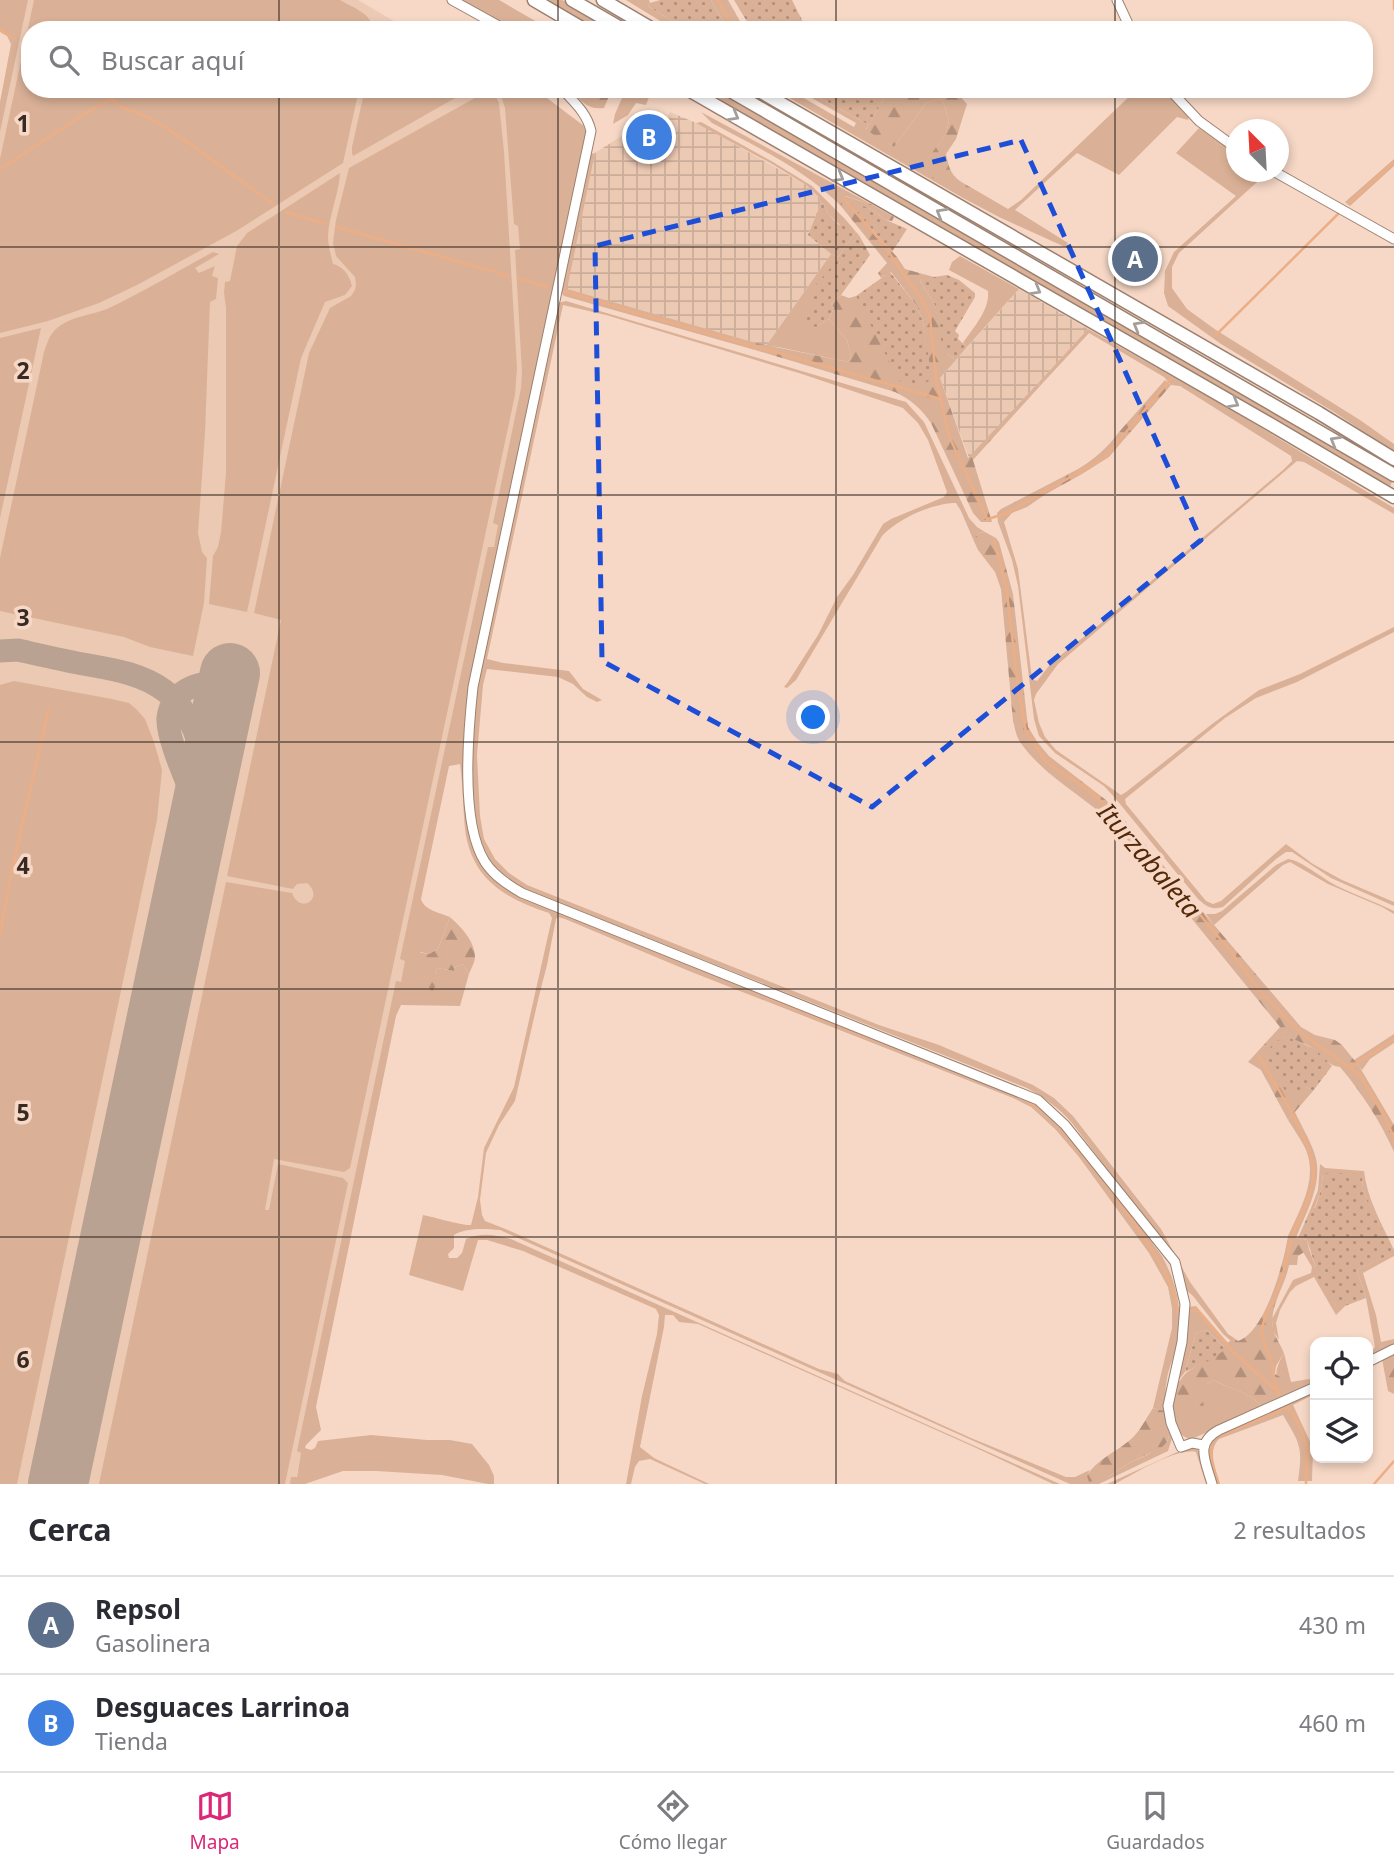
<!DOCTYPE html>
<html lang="es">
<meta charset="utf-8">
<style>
:root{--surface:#fff;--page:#f2f2f3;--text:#2b2b33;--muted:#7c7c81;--line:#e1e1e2;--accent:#db2777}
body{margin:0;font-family:"Noto Sans",sans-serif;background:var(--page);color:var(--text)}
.controls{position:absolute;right:21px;bottom:21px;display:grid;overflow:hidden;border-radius:14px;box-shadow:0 4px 10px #0003}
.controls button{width:63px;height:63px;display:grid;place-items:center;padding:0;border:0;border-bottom:2px solid var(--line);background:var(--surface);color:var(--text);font:35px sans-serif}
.compass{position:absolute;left:1226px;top:119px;width:63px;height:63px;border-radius:50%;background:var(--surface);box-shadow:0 4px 10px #0003;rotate:336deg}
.you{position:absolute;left:814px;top:718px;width:24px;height:24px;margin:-18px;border:5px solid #fff;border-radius:50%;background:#1a73e8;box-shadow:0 0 0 10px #1a73e833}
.badge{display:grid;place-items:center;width:46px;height:46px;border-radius:50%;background:var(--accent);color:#fff;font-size:23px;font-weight:700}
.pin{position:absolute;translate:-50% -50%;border:4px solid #fff;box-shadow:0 2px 7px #0006}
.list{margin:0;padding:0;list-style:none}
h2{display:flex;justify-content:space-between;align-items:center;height:91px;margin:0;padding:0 28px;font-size:30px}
h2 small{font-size:23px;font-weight:400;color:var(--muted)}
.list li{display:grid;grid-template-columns:46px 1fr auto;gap:21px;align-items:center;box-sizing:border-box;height:98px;padding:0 28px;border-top:2px solid var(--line)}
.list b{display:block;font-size:26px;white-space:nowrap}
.list p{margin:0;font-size:23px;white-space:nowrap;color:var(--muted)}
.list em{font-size:23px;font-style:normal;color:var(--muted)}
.icon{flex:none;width:38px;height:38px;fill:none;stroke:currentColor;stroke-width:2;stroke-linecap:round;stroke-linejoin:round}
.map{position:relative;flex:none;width:1394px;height:1484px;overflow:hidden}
.search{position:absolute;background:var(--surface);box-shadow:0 4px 10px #0003;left:21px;right:21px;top:21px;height:77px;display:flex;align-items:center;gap:18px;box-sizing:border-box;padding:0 24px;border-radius:28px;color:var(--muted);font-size:26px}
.sheet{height:287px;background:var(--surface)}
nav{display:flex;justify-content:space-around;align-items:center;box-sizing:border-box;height:98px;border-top:2px solid var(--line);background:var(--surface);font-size:19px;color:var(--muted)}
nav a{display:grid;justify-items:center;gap:4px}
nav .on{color:var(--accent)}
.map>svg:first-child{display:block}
.built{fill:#ecc9b3}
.industrial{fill:url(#industrial-grid)}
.grass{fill:#dab197}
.forest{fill:url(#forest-firs)}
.garden{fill:url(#garden-dots)}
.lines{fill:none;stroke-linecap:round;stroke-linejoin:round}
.stream{stroke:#edae85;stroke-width:2.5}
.taxiway{stroke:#baa293;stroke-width:23}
.runway{stroke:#baa293;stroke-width:60}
.minor-casing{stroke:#9c8170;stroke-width:11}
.highway-casing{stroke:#9c8170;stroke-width:15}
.minor{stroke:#fff;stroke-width:9}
.highway{stroke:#fff;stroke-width:12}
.oneway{stroke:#a59f9c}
.marked{fill:none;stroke:#1d4ed8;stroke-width:5;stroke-dasharray:14 9;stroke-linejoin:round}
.grid{fill:none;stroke:#362a23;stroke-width:2;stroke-opacity:0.55}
.labels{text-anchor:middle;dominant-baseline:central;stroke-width:7;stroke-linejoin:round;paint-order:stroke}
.water-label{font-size:26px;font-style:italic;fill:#52290a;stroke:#f7d8c6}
.grid-label{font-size:23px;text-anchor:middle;font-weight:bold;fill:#362a23;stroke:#f7d8c6;stroke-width:7;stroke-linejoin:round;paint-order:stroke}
</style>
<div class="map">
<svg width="1394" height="1484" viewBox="0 0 1394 1484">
<defs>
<pattern id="industrial-grid" width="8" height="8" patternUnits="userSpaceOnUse" patternTransform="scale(1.75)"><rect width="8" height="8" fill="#ecc9b3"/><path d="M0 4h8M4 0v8" fill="none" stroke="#cbad9a"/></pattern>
<pattern id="forest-firs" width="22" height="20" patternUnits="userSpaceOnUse" patternTransform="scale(1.75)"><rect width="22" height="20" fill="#dab197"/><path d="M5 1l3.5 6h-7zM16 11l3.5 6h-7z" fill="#b2907b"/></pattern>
<pattern id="garden-dots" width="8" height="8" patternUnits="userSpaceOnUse" patternTransform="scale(1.75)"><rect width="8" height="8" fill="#dab197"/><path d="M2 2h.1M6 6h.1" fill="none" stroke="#b2907b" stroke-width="1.8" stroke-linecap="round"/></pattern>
</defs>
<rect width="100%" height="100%" fill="#f7d8c6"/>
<path class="built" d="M24,0h334l51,30h-379v59h481l71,44 -287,1351h-295v-1373z"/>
<path class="industrial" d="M654,110l13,8 3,-6 31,13 105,60 13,12 2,6 -13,32 23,19 -65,92 -200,-57 29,-136 28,-18 10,1 14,-23 4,3z
M1019,289l69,40 -119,129 -29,-80z"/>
<path class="grass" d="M0,0h28l-28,132v-30l11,-58 -4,-8 -7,-4z
M34,0h306c12,7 33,14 33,30h-343v59h329l-16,74 -105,67 -101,55 -38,18 -51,18 -48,12v-174z
M462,0h37l52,30h-35z
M545,0h17l51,30h-16z
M626,0h23l1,3 -2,3 39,24h-12z
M365,89h106l-118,67 -1,-3v-6z
M490,89l4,4 5,10 5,49 13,216 -2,27 -165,773 -6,4 -70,-13 -9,51h4l9,-46 65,14 5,5 -63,301h-186l127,-602 66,11c8,22 33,5 15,-10l-10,1 -4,5 -66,-13 54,-256 -27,-7 55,-260 21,-45 21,-12 4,-6 1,-6 -1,-7 -19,-21 -3,-13 3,-23 13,-52 126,-70 7,-8z
M499,89h42l6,9 37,28 2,6 -109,511c-10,56 -17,104 -11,161 2,21 4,43 16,62 9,14 23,22 37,30l507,201c34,21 57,53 81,85 18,25 37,49 55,74 15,27 22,59 15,90 -3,11 -8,21 -10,32 -2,11 -2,22 -2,33l-12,-3 19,-80v-20l-4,-21 -19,-34 -70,-96 -23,-27 -15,-14 -10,-9 -18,-9 -324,-127 -124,-52 -7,-2 -2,2 -9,46 -8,31 -24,105 -16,24 -13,28 -6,47 2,15 3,6 23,9 311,139 19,5 7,7 126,57 95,39h9l15,-7 -3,6 21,1 21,-14 18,-8 20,-13 3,-9 2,5 -4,13 -69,33h-29l-570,-254c-15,-1 -32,-3 -46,5v13l-6,6 1,4h8l5,-5 4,-14c16,-7 29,-4 45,0l549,245h-7l-81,-38 -274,-122 -19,-2 -6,-7h-8l-1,12 -24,120 14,11 55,26h-4l-55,-25 -11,2 -4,6 -4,17h-5l16,-88 15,-62 2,-19 -3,-6 -133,-58 -36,-11h-9l-15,51 -54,-16 14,-60c11,2 40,11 48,10l7,-28 6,-49 30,-61 38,-169 -3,-5c-43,-14 -78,-34 -84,-84 -2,-21 -2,-44 -5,-65l-11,2 -28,133c3,11 19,14 29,18l-12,32 -9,5 -9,-2 5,15v16l10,-9 2,-6 17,3v-3l9,-4 6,10 -9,32 -59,-1 -5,11 -80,391 5,23 -15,15 -1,3 6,2 4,-2 3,-7 53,-6 56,5h23l22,4 17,21 5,11v8h-6l-46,-9 -66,-4h-33l-38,13h-15l1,-7h6l4,-24 -4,-2 99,-470 5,1 4,-21 -5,-2 88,-412h6l4,-22 -5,-2 28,-135 1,-16 -7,-122 5,-1 -2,-23 -4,-2 -9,-116z
M626,89h26l-6,16 -10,-2 -8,12 -15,9 2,-10z
M700,89h16l676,393 -2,4 -34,-18z
M774,89h14l66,38 2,-4 -60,-34h7l66,36 -3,4 28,18 32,-44 16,-4 7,21 -3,14 -26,36 45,26 7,-8 36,21 13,-9 116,-111h26l26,27 -1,4 -11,-3 -58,58 -42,-22 -62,57 53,33 -3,4 -66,-30 -36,-19z
M701,112l170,92 -26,-8 -5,9c-37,-37 -82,-57 -128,-82z
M701,122l72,40 39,24 34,34 -6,5 -12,-11 -4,-10 -3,-1 -2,-6 -13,-12 -34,-21 -76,-41z
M1199,128l37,25v19l31,1 -88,80 -7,14v21l15,21 29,21 144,90 34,24v8l-60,-40 -113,-68 -53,-38 -4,-13 1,-22 9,-19 62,-56 -60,-43z
M595,153l-28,136 189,54 -1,7 -191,-54 -3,-4 29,-138z
M1394,159v7l-44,40 -5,-4z
M340,173c-1,21 -11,42 -12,63 0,10 3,19 5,28 10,2 17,12 19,22l-7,9 -20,7 -24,56 -54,254 -38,-8 4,-48 5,-9 3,-15 5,-59v-165l-2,-15 1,-11 5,-1 7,-35 10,-13z
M856,232l3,3 -16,19 -28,48 -2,27 16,-10 18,21 4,16 -3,6 -70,-15 -12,-1 65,-92 7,3z
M213,252l6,2 -24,14 4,5 16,-7 -3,10 6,2 -2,21 -6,3 -5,131 -7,100 4,19 5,6 -3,45 -11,53 -43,-9 -26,-10 -124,-26v-53l44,-206c4,-11 6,-20 17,-27 13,-9 31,-10 46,-16 36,-17 71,-38 106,-57z
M960,256l59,33 -52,58 -4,-4c10,-15 27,-33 25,-52l-39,-21 3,-8z
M566,301l340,101 18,20 45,96 8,9 8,5 -6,1 -6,6 -12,-28 -5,-8c-24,0 -58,16 -74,33l-86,144 -9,8 -3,-1 4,-5 30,-47 19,-38 16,-22 30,-51 8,-5 53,-22 3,-5 -19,-52 -10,-17 -15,-15 -101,-34 -196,-59 -43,-10 -76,354 16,4 66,8 14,18 19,11 -5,2 -10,-5 -14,-13 -15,-7 -71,-8 -4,16 -6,70 3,61 4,23 11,20 14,14 18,12 352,140 60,20 94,40 21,13 19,18 88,113 29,53 38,52 6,4 -3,3 -8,-7 -30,-38 -9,-8 -15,-37 -97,-128c-13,-15 -27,-25 -45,-35l-510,-202c-12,-9 -24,-17 -31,-30 -23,-43 -12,-135 -7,-183l79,-370z
M41,328l-41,190v-180z
M1088,329l137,77 169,102v6l-90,-52 -7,-1 -239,203 -22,30 -2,6 5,23 6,14 11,13 65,45 5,-3 86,-68 47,-34 41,-16 94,-47v5l-97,50 -41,16 -31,20 -100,81 1,5 80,97 7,3 8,-3 65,-57 27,20 29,16 52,22v4l-63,-28 -39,-26h-6l-10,7 -53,48c-12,3 -16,0 -25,-8l-83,-101 -11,-12 -49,-33 -16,-17 -5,-17 -16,-133 -6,-26 -14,-38h6l14,47 14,110 5,2 15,-19 48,-38 183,-154 9,-9 -1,-5 -111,-70 -9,-1 -7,-8 -75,-44 -49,53 -1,-4z
M1119,432l8,4 -18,21 -27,17 -4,-5c17,-10 29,-21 41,-37z
M14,681l98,18 17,4 7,6 9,10 9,23 8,28 -5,50 -140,664h-17v-799z
M1288,859c13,1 35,20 49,27 19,9 38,16 57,25v3l-12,-7 -54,-23 -38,-22 -7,3 -69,60 -8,-11h9l7,-3 54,-46z
M1394,1034v9l-24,16 -8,11 -8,-10z
M1295,1112c6,13 14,26 19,40 11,29 -8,60 -18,86l-8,-2c12,-27 30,-56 18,-86 -5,-11 -12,-20 -18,-30z
M1320,1164l5,4 39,3c3,28 18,53 30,79v6l-31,17 13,42 5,27 13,-3v6l-26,13v-4l4,-3 3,-4 -9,-49 -9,-28 35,-17 -29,-63 -1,-16h-39l-2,16 -7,19 -3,-1 7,-18z
M1309,1249l7,19 20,38h9l-9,9 -22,-38 -18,9 -6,6 -10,18 -4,13 3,17 -6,-9 -1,-12 21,-39 18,-7 1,-6 -9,-15z
M1196,1306l32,37 -5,3 -16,-16 -11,3 -11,39 -7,9 29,3 6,-4c17,9 36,11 49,27l-70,32c-8,-1 -13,-5 -16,-13 -11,-26 7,-90 12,-119z
M1284,1353l7,29 24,-4v5l-31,15c-8,-21 -12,-24 0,-45z
M1315,1391v3l-22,11 20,43 -1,33h-14c5,-35 2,-37 -15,-66l-64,24c-12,12 -3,30 1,45h-4c-5,-18 -14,-36 2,-50z
M1186,1448l11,1 3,5 9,30h-3l-10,-32c-21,-4 -62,22 -81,32h-8z"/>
<path class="forest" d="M711,0h17l17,30h-17z
M571,89h41l-8,19c-17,2 -23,-7 -33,-19z
M889,89h61l6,3 11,12 -11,35 -10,15c4,21 8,24 26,34l-7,9 -46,-27 27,-36 3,-14 -7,-21 -16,4 -32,44 -28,-17z
M844,196l27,8 23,13 -2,4 -6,-1 -17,-12 3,22 25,27 8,12 18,5 -3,7 15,24 12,49 9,6 -16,18 28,80 71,-76 1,4 -67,74 19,62h-11l-8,-9 -42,-90c-10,-15 -20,-23 -36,-31l-140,-42 1,-7 92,19 3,-6 -4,-16 -18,-21 5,-11 -3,-4 10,-9 8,3 7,-2 8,14 67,69 -8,-57 -6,-16 -26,-34 -10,6 -3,-5 9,-10 -47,-58z
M1165,380l6,5 -42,49 -2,2 -8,-4z
M1078,469l4,5 -36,20 -19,13 -15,6 -8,9h-6l-1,-9 4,-4z
M985,532l11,6 3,4 14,52 15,133 10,16 11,13 57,44 17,18 178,209 14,8 20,5 7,5 17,21 35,59v27c-14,-31 -32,-59 -54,-85 -12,-1 -15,-9 -24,-16 -9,-8 -22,-11 -33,-14l23,50 7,4 -25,29 -27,-50 -13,-8 32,-35 -163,-200c-30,-29 -73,-50 -97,-85 -4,-6 -5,-14 -7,-21l-12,-132 -6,-17 -17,-22 -5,-11 6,-6z
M450,917c11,10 25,24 25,40 0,5 -4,12 -6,17l-6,-10 -9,4v3l-17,-3 -2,6 4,8 -7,9 -7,-8v-16l-10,-9 1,-6 13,2 9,-5z
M1288,1236l19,4 2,9 -11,7 -1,9h-8c-4,22 -20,41 -16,63 1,8 8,17 11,25l-8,13 -1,8 12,7 -3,17 -22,9c-13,-16 -32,-18 -49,-27l-6,4 2,20c-11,3 -22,5 -31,-2 -6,-34 23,-34 44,-51l1,-5 11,-8 4,3c27,-8 46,-79 50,-105z
M1394,1353v41l-6,-3 -6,-32z
M1153,1408l12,3 5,22 -3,9 -6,6 -32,15 -21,14 -19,5 -2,-6c10,-17 28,-23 43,-36 10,-8 16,-22 23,-32z"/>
<path class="garden" d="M660,0h51l17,30h-41l-39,-24 2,-3z
M734,0h58l15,30h-55z
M803,89h86l-20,36z
M821,203l3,1 4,10 11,11 7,-5 10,12 -18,25 -7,-3 -23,-19z
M853,203l16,5 17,12 21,9 -15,23 -41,-47z
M859,235l11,20 -29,40 -10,9 3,4 -5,11 -16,10 -10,-11 12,-16 -7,-8z
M890,272l27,34 6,16 9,57 -15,9 -13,-4 -6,-5 -42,-83z
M923,274l11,3 13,-2 12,5 16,13v4l-20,34 4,4 -1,4 9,8 -11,13 -9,-6 -5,-9 -7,-40 -15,-24z
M1283,1037l13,3 20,10 16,16 -19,25 -7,-4 -10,7 -9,-1 -24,-36 11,-14z
M1330,1173l32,1 1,16 30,63 -36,17 9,28 -21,8h-9l-21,-32 1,-6 -9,-28 -9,-2 13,-30h4l6,-18 2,-16z
M1207,1330l16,16v5l-11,8 -27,13 11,-39z"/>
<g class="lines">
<path class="stream" d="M718,0l16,30
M1394,0v9
M0,30l14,8
M28,43l2,1
M100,89l20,17 32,13 31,20 90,65
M2,168l87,-57 22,-12
M844,199l40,46 25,37 11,14 10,21 6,61 13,58 39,85
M1349,203l45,-41
M285,212l41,12
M337,227l172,49
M518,278l29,9
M563,291l88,26 290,82
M1216,335l122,-121
M988,519l19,-6 97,-55 67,-79
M994,541l7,24 6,28 12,101 7,38 20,30 44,29 37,36 104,125 29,39 41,42 59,42 25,42 9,21
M0,934l13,-69 36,-157
M767,997l124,49
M1259,1056c17,30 48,77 54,110 4,25 -13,48 -21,71 -5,17 -7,35 -14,51 -5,15 -16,28 -16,45 1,11 7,20 10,30 3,14 1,23 10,36
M1350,1068l44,-29
M1027,1100l20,14
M1055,1121c27,32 126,151 122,191
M1191,1310l7,1 33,39 45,40
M1285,1404c11,15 23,33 22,52 0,9 -1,18 -1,28
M1218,1484l-7,-26v-15l6,-6 70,-30
M1374,1484l20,-23"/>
<path class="taxiway" d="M0,651l18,-1c22,5 43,10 65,14 28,5 58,9 82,27 28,21 38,59 42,92
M194,844c10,-28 53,-123 43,-147 -2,-4 -5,-6 -8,-8 -23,-14 -58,0 -61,29 -2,20 24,75 32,96"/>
<path class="runway" d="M58,1484l172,-811"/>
<g class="minor-casing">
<path id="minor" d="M452,0l54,30
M1117,0l14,30
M562,89c12,13 25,24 29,42l-118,556c-5,46 -13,136 12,175 9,14 23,23 37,31l516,207 27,25 110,137 10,42 -3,38 -14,64 3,17 10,24 11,-4 11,2
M1169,89l30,32 37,27
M1275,172l119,67
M1368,1362l26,-13
M1212,1484c-6,-22 -18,-41 7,-54l96,-43"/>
</g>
<g class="highway-casing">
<path id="highway" d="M534,0l51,30
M572,0l52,30
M603,0l51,30
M687,89l583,335 124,73
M727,89l667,386
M756,89l563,324 75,46"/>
</g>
<use href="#minor" class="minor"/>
<use href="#highway" class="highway"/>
</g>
<defs><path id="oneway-chevron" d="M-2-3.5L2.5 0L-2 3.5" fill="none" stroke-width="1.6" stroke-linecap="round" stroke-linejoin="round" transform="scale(1.75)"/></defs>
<g class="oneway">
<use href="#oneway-chevron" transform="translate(734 116) rotate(30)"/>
<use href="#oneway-chevron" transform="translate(839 177) rotate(30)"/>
<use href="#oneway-chevron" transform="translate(941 213) rotate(-150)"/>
<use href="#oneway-chevron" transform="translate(1036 290) rotate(30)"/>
<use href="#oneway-chevron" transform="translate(1138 326) rotate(-150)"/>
<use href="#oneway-chevron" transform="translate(1234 403) rotate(30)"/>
<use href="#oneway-chevron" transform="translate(1335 441) rotate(-150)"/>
</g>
<path class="marked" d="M1021,140l180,400 -329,267 -270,-146 -7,-415z"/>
<path class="grid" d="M279,0v30M558,0v30M836,0v30M1115,0v30M279,89v1395M558,89v1395M836,89v1395M1115,89v1395M0,247h1394M0,495h1394M0,742h1394M0,989h1394M0,1237h1394"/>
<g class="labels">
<g class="water-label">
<text transform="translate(1150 860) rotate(49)">Iturzabaleta</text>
</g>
</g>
<g class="grid-label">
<text x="23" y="132">1</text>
<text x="23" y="379">2</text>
<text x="23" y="626">3</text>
<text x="23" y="874">4</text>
<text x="23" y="1121">5</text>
<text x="23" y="1368">6</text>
</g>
</svg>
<div class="controls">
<button><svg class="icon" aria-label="locate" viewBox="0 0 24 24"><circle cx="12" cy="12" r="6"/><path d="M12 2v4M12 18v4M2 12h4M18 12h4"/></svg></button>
<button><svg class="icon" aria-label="layers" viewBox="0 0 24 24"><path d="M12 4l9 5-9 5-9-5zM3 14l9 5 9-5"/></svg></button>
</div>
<svg class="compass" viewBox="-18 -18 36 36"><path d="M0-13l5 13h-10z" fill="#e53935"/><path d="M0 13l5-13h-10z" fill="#7c7c81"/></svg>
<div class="you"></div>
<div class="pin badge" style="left:1135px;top:259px;background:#5c6f8a">A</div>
<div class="pin badge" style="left:649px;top:137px;background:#3f7fe0">B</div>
<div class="search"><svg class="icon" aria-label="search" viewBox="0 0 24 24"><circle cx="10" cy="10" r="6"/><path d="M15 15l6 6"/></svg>Buscar aquí</div>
</div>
<section class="sheet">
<h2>Cerca<small>2 resultados</small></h2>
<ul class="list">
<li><span class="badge" style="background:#5c6f8a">A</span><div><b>Repsol</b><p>Gasolinera</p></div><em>430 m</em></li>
<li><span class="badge" style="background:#3f7fe0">B</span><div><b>Desguaces Larrinoa</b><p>Tienda</p></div><em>460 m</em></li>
</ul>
</section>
<nav>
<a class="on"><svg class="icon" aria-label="map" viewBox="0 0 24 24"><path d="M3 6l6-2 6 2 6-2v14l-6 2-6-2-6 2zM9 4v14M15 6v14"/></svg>Mapa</a>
<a><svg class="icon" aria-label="directions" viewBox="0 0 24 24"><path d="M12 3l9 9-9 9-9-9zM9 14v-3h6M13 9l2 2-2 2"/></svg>Cómo llegar</a>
<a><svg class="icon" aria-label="saved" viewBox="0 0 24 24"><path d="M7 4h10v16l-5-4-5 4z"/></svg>Guardados</a>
</nav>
